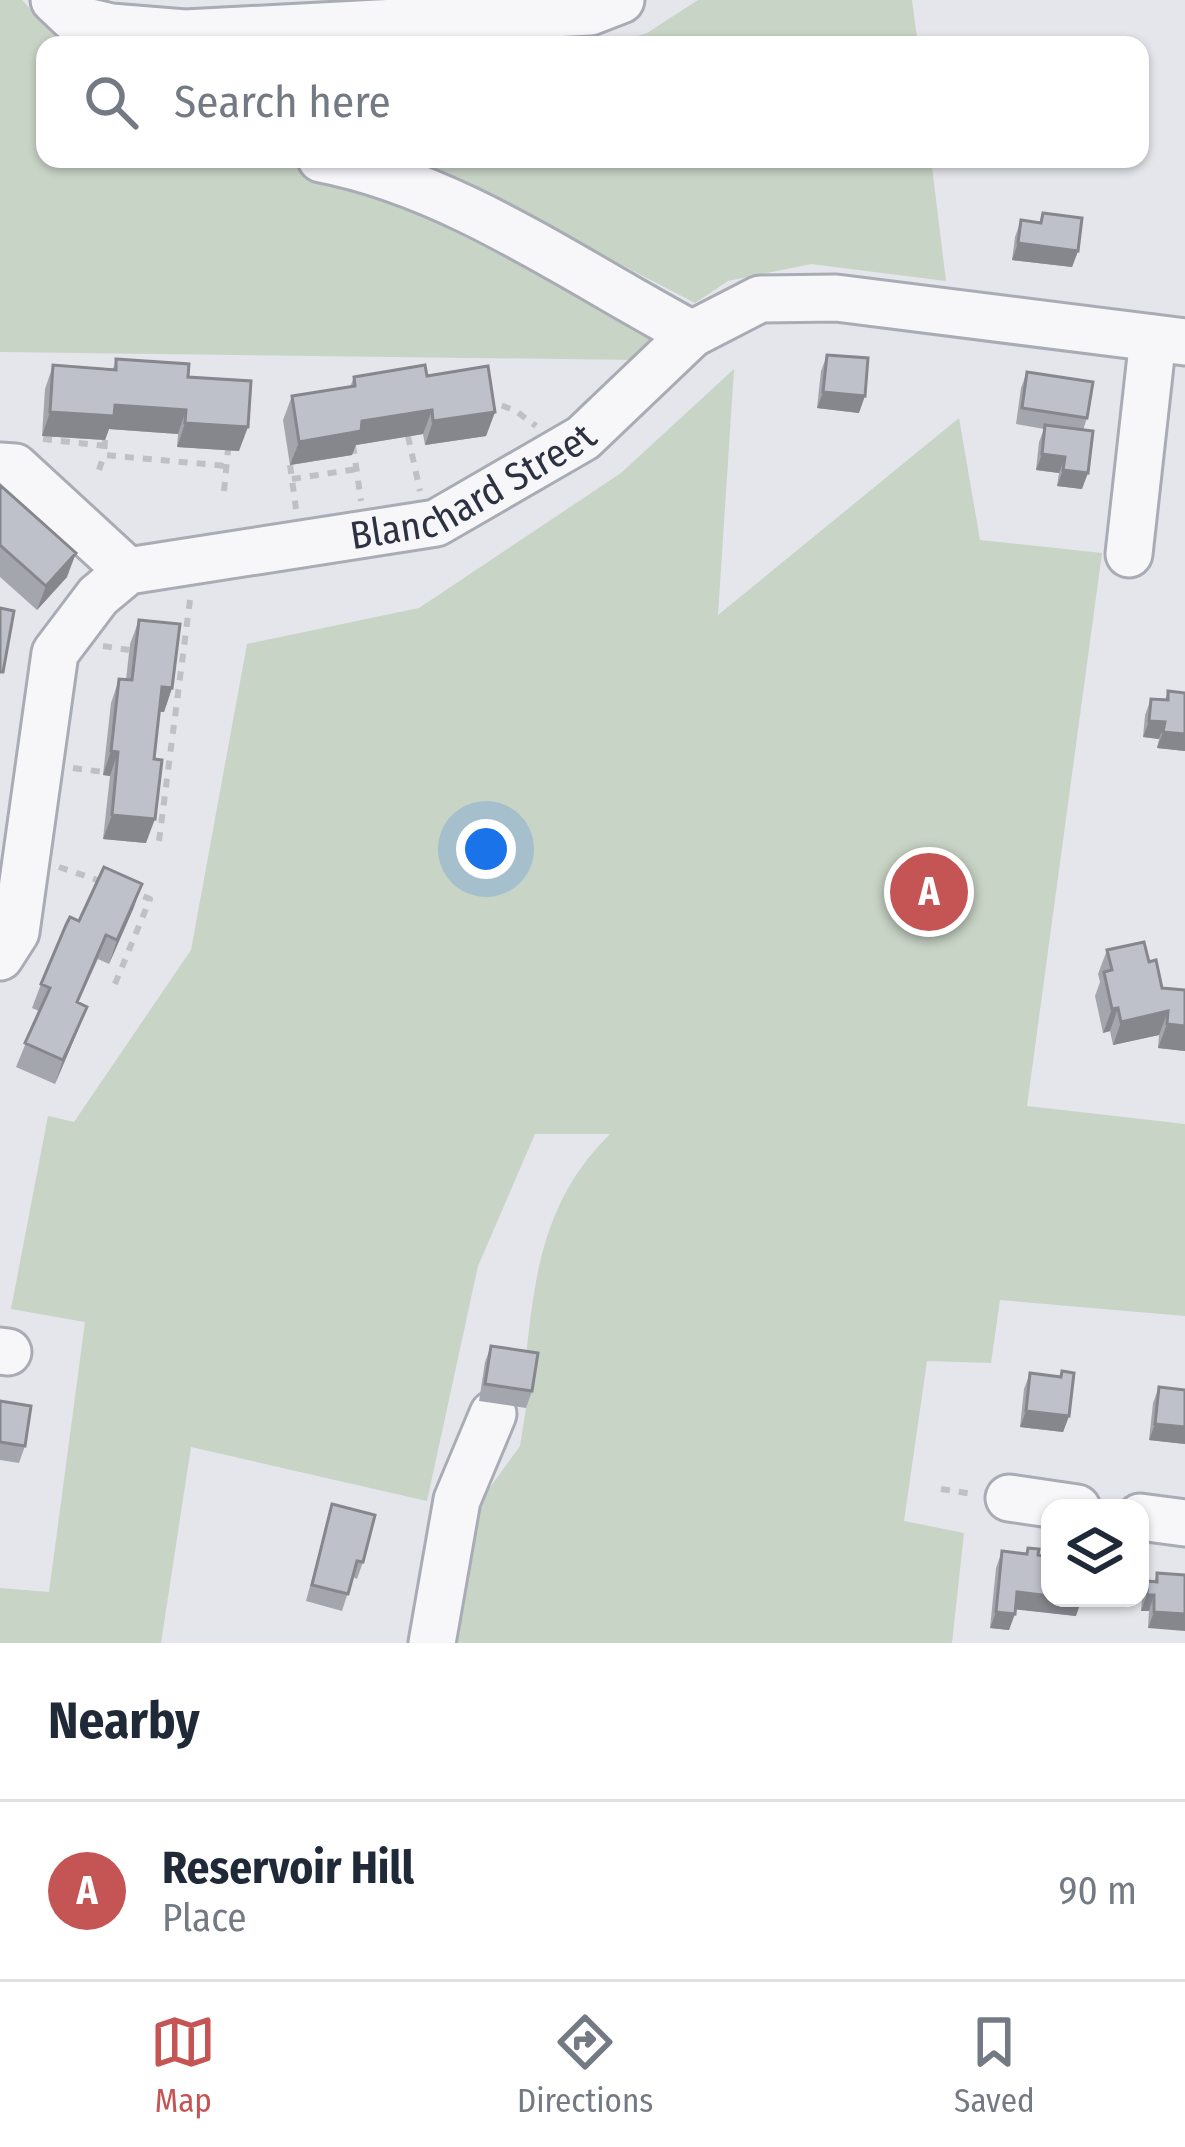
<!DOCTYPE html>
<style>
:root{--surface:#fff;--page:#f6f6f7;--text:#1f2937;--muted:#747a83;--line:#e0e1e3;--accent:#c55454}
body{margin:0;font-family:"Fira Sans Condensed",sans-serif;background:var(--page);color:var(--text)}
.controls{position:absolute;right:36px;bottom:36px;display:grid;overflow:hidden;border-radius:24px;box-shadow:0 3px 9px #0004}
.controls button{width:108px;height:108px;display:grid;place-items:center;padding:0;border:0;border-bottom:3px solid var(--line);background:var(--surface);color:var(--text);font:60px sans-serif}
.you{position:absolute;left:486px;top:849px;width:42px;height:42px;margin:-30px;border:9px solid #fff;border-radius:50%;background:#1a73e8;box-shadow:0 0 0 18px #1a73e833}
.badge{display:grid;place-items:center;width:78px;height:78px;border-radius:50%;background:var(--accent);color:#fff;font-size:39px;font-weight:700}
.pin{position:absolute;translate:-50% -50%;border:6px solid #fff;box-shadow:0 3px 12px #0006}
.list{margin:0;padding:0;list-style:none}
h2{display:flex;justify-content:space-between;align-items:center;height:156px;margin:0;padding:0 48px;font-size:51px}
h2 small{font-size:39px;font-weight:400;color:var(--muted)}
.list li{display:grid;grid-template-columns:78px 1fr auto;gap:36px;align-items:center;box-sizing:border-box;height:180px;padding:0 48px;border-top:3px solid var(--line)}
.list b{display:block;font-size:45px;white-space:nowrap}
.list p{margin:0;font-size:39px;white-space:nowrap;color:var(--muted)}
.list em{font-size:39px;font-style:normal;color:var(--muted)}
.icon{flex:none;width:66px;height:66px;fill:none;stroke:currentColor;stroke-width:2;stroke-linecap:round;stroke-linejoin:round}
.map{position:relative;flex:none;width:1185px;height:1643px;overflow:hidden}
.search{position:absolute;background:var(--surface);box-shadow:0 3px 9px #0004;left:36px;right:36px;top:36px;height:132px;display:flex;align-items:center;gap:30px;box-sizing:border-box;padding:0 42px;border-radius:24px;color:var(--muted);font-size:45px}
.sheet{height:336px;background:var(--surface)}
nav{display:flex;justify-content:space-around;align-items:center;box-sizing:border-box;height:168px;border-top:3px solid var(--line);background:var(--surface);font-size:33px;color:var(--muted)}
nav a{display:grid;justify-items:center;gap:6px}
nav .on{color:var(--accent)}
.map>svg:first-child{display:block}
.green{fill:#c8d4c6}
.lines{fill:none;stroke-linecap:round;stroke-linejoin:round}
.minor-casing{stroke:#a9acb5;stroke-width:51}
.path{stroke:#bec0c6;stroke-width:6;stroke-dasharray:9 9;stroke-linecap:butt}
.minor{stroke:#f7f7f9;stroke-width:45}
.wall{fill:#a4a6ae}
.shaded-wall{fill:#86878d}
.building{fill:#bfc1ca;stroke:#86878d;stroke-width:3}
.labels{text-anchor:middle;dominant-baseline:central;stroke-width:9;stroke-linejoin:round;paint-order:stroke}
.street-label{font-size:39px;fill:#2d3242;stroke:#f4f5f8}
</style>
<div class="map">
<svg width="1185" height="1643" viewBox="0 0 1185 1643">
<rect width="100%" height="100%" fill="#e4e6eb"/>
<path class="green" d="M0,0h22l41,45h-18v114h205l124,21 277,154v11l-12,15 -639,-8z
M698,0h214l6,45h-307l36,-12z
M405,159h526l15,122 -135,-17 -83,17 -33,22 -193,-100z
M734,369l-16,246 241,-197 21,122 122,13 -75,553 158,18v192l-185,-16 -9,63 -64,-2 -23,160 60,12 -12,110h-502l24,-117 12,-33 34,-47 12,-76 -7,-2c9,-90 17,-167 85,-234h-75l-57,132 -51,235 -236,-54 -30,196h-161v-55l49,4 36,-270 -74,-13 37,-193 26,6 117,-172 56,-306 172,-36 202,-135z"/>
<g class="lines">
<g class="minor-casing">
<g id="minor">
<path d="M54,0l19,18 38,9 74,6 405,-21 31,-12"/>
<path d="M321,159c134,26 251,111 371,175"/>
<path d="M0,466l15,1 113,104"/>
<path d="M1129,554l24,-216"/>
<path id="s1" d="M0,957l16,-25 39,-279 43,-57 30,-25 308,-48 147,-85 109,-104 68,-35 76,-1 349,44"/>
<path d="M0,1351l8,1"/>
<path d="M1009,1498l68,10"/>
<path d="M1140,1517l45,6"/>
<path d="M432,1643l25,-143 36,-86"/>
</g>
</g>
<path class="path" d="M485,399l31,12 20,15
M408,436l12,55
M43,439l62,7
M105,440l-1,15 123,11
M353,445l8,56
M290,465l6,44
M99,470l5,-15
M292,479l65,-10
M224,491l4,-41
M103,646l26,4
M73,768l30,4
M159,841l31,-241
M59,867l44,15
M115,984l35,-85 -17,-7
M941,1489l32,5"/>
<use href="#minor" class="minor"/>
</g>
<path class="wall" d="M1043,213l35,38 -6,16 -60,-7 3,-23 6,-17 18,3z
M827,355l32,58 -42,-5 4,-37z
M116,359l72,18 51,74 -62,-4 1,-13 -69,-5 -4,11 -63,-4 3,-47 8,-24 60,4z
M1027,372l60,46 -4,12 -1,59 -25,-3 2,-13 -23,-3 3,-28 5,-13 -28,-5 5,-36z
M427,376l68,36 -9,24 -61,9 -2,-11 -67,11 -4,10 -62,10 -7,-45 9,-24 58,-9 4,-10z
M0,485l67,92 -30,33 -37,-33z
M139,620l33,68 -8,24h-5l-13,131 -43,-4 7,-63 -7,-1 8,-72 8,-24 7,1 4,-36z
M1168,691l17,2v58l-28,-3 2,-9 -16,-2 2,-22 6,-16 14,1z
M134,907l-25,57 -11,-5 -20,44v27l-23,54 -39,-17 23,-56 -7,-3 9,-24 38,-63z
M1107,950l42,12 13,26 23,2v61l-27,-3 1,-13 -46,10 -3,-14 -7,2 -8,-37 5,-14 -2,-8z
M491,1346l41,45 -6,17 -47,-7 6,-39z
M1062,1371l7,45 -6,16 -43,-5 4,-38 6,-16 30,4z
M1159,1387l26,3v54l-36,-4 4,-37z
M0,1401l25,45 -6,17 -19,-3z
M332,1504l31,58 -6,17 -4,-2 -11,34 -36,-10z
M1028,1548l10,7 38,61 -61,-7 -6,21 -19,-2 6,-60 6,-17 23,3z
M1157,1573l28,2 -37,53 1,-17h-8l1,-13 6,-17 6,1z"/>
<path class="shaded-wall" d="M1018,243l60,8 -6,16 -60,-7z
M823,392l42,4 -6,17 -42,-5z
M115,405l71,5 -8,24 -69,-5 -4,11 -63,-4 8,-24z
M432,410l-9,24 -67,11 -4,10 -62,10 9,-23 63,-21z
M495,412l-9,24 -61,9 8,-24z
M185,423l63,4 -9,24 -62,-4z
M1042,454l23,3 -6,16 -23,-3z
M1063,470l25,3 -6,16 -25,-3z
M76,553l-9,24 -30,33 9,-24z
M162,687l10,1 -8,24 -11,-1z
M1149,721l16,1 -6,17 -16,-2z
M1163,732l22,2v17l-28,-3z
M111,751l7,1 -8,24 -7,-1z
M112,815l43,4 -9,24 -43,-4z
M142,884l-8,23 -25,57 8,-24z
M87,1007l-9,23 -23,54 8,-24z
M1118,1008l-8,23 -7,2 9,-24z
M1168,1011l-9,24 -46,10 8,-23z
M1167,1024l18,2v25l-27,-3z
M1026,1411l43,5 -6,16 -43,-5z
M1155,1424l30,3v17l-36,-4z
M1017,1592l33,4v2l32,1 -6,17 -65,-7z
M1147,1595h7l-5,16h-8z
M996,1612l19,2 -6,16 -19,-2z
M1154,1612l31,2v17l-37,-3z"/>
<path class="building" d="M1043,213l39,5 -4,33 -60,-8 3,-23 20,3z
M827,355l41,3 -3,38 -42,-4z
M116,359l73,5 -1,13 63,4 -3,46 -63,-4 1,-13 -71,-5 -1,11 -64,-4 3,-47 63,5z
M425,365l2,11 61,-10 7,46 -62,9 -1,-11 -70,11 -1,10 -62,11 -7,-46 63,-10 -1,-9z
M1027,372l66,10 -6,36 -65,-10z
M1045,425l48,6 -5,42 -25,-3 2,-13 -23,-3z
M0,485l76,68 -30,33 -46,-41z
M0,608l14,3 -11,61h-3z
M139,620l41,4 -8,64 -10,-1 -8,72 8,1 -7,59 -43,-4 6,-63 -7,-1 8,-72 13,1z
M1168,691l17,2v41l-22,-2 2,-10 -16,-1 2,-22 17,1z
M104,867l38,17 -25,56 -11,-5 -29,67 10,5 -24,53 -38,-17 25,-55 -9,-4 25,-59 4,-8 9,4z
M1144,942l5,20 7,-2 6,28 23,2v36l-18,-2 1,-13 -47,11 -3,-14 -6,1 -8,-37 8,-2 -5,-20z
M491,1346l47,7 -6,38 -47,-7z
M1062,1371l12,2 -5,43 -43,-5 4,-38 31,4z
M1159,1387l26,3v37l-30,-3z
M0,1401l31,5 -6,40 -25,-4z
M332,1504l43,11 -12,47 -6,-1 -9,33 -36,-9z
M1028,1548l11,1 -1,6 12,2v39l-33,-4 -2,22 -19,-2 6,-61 25,3z
M1157,1573l28,2v39l-31,-2v-17h-7l1,-14 9,1z"/>
<g class="labels">
<g class="street-label">
<text stroke="none"><textPath href="#s1" startOffset="780">Blanchard Street</textPath></text>
</g>
</g>
</svg>
<div class="controls">
<button><svg class="icon" aria-label="layers" viewBox="0 0 24 24"><path d="M12 4l9 5-9 5-9-5zM3 14l9 5 9-5"/></svg></button>
</div>
<div class="you"></div>
<div class="pin badge" style="left:929px;top:892px">A</div>
<div class="search"><svg class="icon" aria-label="search" viewBox="0 0 24 24"><circle cx="10" cy="10" r="6"/><path d="M15 15l6 6"/></svg>Search here</div>
</div>
<section class="sheet">
<h2>Nearby<small></small></h2>
<ul class="list">
<li><span class="badge">A</span><div><b>Reservoir Hill</b><p>Place</p></div><em>90 m</em></li>
</ul>
</section>
<nav>
<a class="on"><svg class="icon" aria-label="map" viewBox="0 0 24 24"><path d="M3 6l6-2 6 2 6-2v14l-6 2-6-2-6 2zM9 4v14M15 6v14"/></svg>Map</a>
<a><svg class="icon" aria-label="directions" viewBox="0 0 24 24"><path d="M12 3l9 9-9 9-9-9zM9 14v-3h6M13 9l2 2-2 2"/></svg>Directions</a>
<a><svg class="icon" aria-label="saved" viewBox="0 0 24 24"><path d="M7 4h10v16l-5-4-5 4z"/></svg>Saved</a>
</nav>
